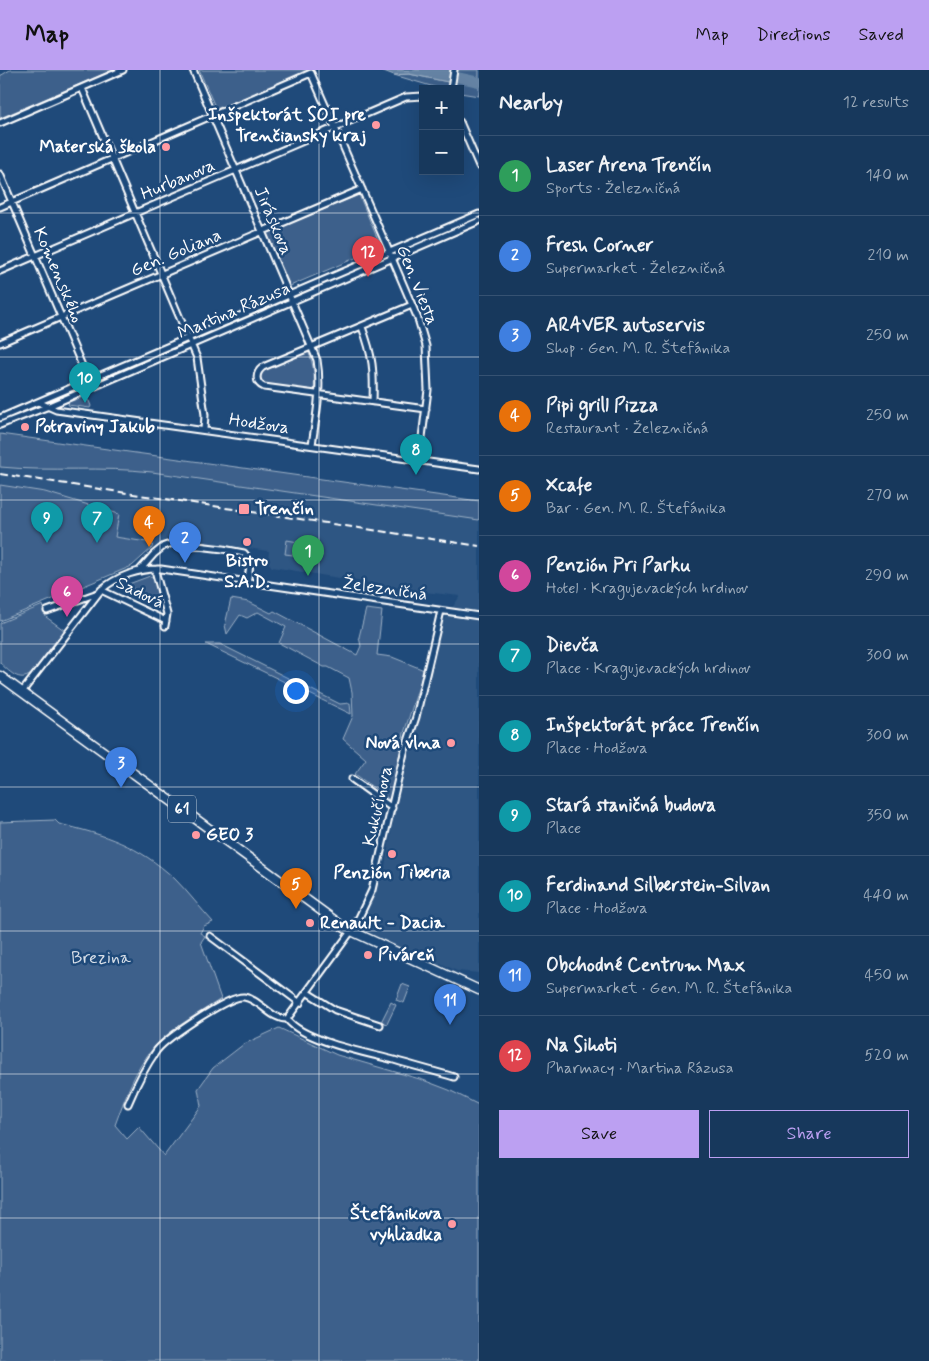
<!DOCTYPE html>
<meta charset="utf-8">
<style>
:root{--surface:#17385c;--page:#203f62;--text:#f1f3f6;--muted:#9eacbb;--line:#365272;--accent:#bca0f2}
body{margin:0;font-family:Mynerve,sans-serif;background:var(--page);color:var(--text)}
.controls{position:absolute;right:15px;top:15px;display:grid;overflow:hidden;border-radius:0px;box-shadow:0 5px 20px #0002}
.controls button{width:45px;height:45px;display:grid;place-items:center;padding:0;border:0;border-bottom:1px solid var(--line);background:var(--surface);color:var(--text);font:25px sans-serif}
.you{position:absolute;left:295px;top:620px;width:18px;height:18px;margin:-12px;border:4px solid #fff;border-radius:50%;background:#1a73e8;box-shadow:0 0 0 8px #1a73e833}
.badge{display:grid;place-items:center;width:32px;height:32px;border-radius:50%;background:var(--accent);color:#fff;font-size:16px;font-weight:700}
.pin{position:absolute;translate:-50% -41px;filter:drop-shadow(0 1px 2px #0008)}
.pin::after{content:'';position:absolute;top:26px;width:18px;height:15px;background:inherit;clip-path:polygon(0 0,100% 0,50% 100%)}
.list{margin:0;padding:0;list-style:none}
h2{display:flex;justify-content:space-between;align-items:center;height:65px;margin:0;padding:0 20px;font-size:21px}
h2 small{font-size:16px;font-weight:400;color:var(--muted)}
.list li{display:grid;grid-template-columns:32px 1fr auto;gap:15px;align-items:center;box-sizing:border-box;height:80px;padding:0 20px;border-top:1px solid var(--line)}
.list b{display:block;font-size:19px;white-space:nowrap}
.list p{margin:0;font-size:16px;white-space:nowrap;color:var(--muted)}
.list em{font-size:16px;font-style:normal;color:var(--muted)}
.actions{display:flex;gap:10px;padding:15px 20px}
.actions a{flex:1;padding:11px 0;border:1px solid var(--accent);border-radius:0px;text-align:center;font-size:18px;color:var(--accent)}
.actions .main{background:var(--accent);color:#111}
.map{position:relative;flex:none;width:479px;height:1291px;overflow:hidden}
header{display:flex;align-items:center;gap:30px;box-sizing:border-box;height:70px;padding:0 25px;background:var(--accent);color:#111}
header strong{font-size:24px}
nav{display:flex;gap:28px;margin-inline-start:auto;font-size:18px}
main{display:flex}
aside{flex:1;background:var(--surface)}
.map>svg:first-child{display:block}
.built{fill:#2e5683}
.green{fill:#3c618b;stroke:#9eb0c5}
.water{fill:#6583a4;stroke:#a3b5c8}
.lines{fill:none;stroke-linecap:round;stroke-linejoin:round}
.river{stroke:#6583a4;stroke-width:10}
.minor-casing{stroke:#fff;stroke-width:9}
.primary-casing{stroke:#fff;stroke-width:11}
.minor{stroke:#1f4a7a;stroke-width:5}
.primary{stroke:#1f4a7a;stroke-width:8}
.rail{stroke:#fff;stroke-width:2;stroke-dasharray:8 4;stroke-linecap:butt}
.grid{fill:none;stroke:#fff;stroke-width:1;stroke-opacity:0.55}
.poi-dot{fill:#ff9aa2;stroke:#1f4a7a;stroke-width:2}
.labels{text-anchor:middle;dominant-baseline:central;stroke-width:5;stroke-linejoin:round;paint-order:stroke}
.shield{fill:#1f4a7a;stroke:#bcc9d7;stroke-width:1}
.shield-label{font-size:16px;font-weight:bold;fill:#fff}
.poi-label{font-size:18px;font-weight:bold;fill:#fff;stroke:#1f4a7a;text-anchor:start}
.street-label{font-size:18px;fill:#fff;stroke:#1f4a7a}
.park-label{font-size:18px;fill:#d8dfe8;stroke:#1f4a7a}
</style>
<header>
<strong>Map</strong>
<nav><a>Map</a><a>Directions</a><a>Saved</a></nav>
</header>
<main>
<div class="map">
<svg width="479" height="1291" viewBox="0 0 479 1291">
<rect width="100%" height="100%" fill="#1f4a7a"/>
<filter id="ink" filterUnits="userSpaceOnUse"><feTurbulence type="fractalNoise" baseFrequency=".02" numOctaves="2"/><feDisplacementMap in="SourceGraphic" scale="10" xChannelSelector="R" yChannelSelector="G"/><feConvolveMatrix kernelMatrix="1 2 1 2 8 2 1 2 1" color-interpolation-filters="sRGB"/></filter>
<g filter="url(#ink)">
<path class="built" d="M0,364l479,67v472l-22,-2 -17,-8v4l-81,-39 26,-62 18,-101 39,-142 18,-27 -36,-4 -152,-25 -4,-5 1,-11 -101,-13 -13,8 -13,11 -27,-20 4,-23 -119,-29z"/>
<path class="green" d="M10,0h103l-113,48v-42z
M199,0h114l-97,39z
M450,0h29v26l-19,-3v-4h-19l-47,-14 15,-1 39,8z
M359,125l22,52 -91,39 -23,-53z
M479,146v2l-86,36v-1z
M387,186l-1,2 -92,39 -2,-2z
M287,228l-1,2 -92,40 -2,-2z
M187,271l-1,2 -92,40 -2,-2z
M308,281c6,14 7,26 6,41l-49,-6 -5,-5v-8l4,-3z
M83,327l6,4 2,5 -1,2 -22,-3 1,-3z
M0,364l479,67v19l-327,-48c-50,-6 -101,0 -152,-5z
M0,415l45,7 74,22 -4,23 38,6 -1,5 -20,18 -132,55z
M287,470l34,6 1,10 -5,2 -32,-4z
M150,506l4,2 7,22 -1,2 -34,-17z
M231,529l18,3 22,11 3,-2 83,44 4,-9 -2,-9 7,-28 16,2 -5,44 15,2 32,13 -20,63 -14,67 -35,-26 11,-15 -23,-20 10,-23 -1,-24 -3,-14 -21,-11h-4l-45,-24 7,-16 -28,-15 -11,6 -7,-3 -13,19 -2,-9z
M43,535l3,12 18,13 -33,44c-12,9 -22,-3 -31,-11v-40z
M206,574h14l120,60 10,-1 1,11z
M55,750l4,4c47,11 79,21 116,55 13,13 25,29 38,43l-9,4 -4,7 5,3 -4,6 20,57c-20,13 -51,30 -66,47 -20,22 -30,52 -40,79l12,14 12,-12 25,29 37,-50 -3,-17 15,-21 31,-24 35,-16 58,27 86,25 26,10 30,15v256h-479v-539z
M402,914l8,3 -6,16 -8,-3z
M391,932l5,3 -9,19 -6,-2z"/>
<path class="water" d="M381,0h69l-2,12 -39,-8 -15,1z"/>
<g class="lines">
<path class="river" d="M425,0l54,12"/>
<g class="minor-casing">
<path id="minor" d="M193,0l124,290c5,29 -1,57 -5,85
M82,18l115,270 8,57 -1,15
M451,19l3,-19
M460,52l19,44
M0,53l123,-53
M0,104l89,208
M0,137l311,-134 81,185 26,61 8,27 2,44 -9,71
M0,201l406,-174 17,-1
M412,235l-149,62c-8,6 -8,16 1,20l162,22
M362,257c11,29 12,44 11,75
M0,273l362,-154
M38,332l18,8 423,59
M0,348l479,-204
M0,355l49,-19 430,-185
M157,499l-1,5 11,40 -2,12
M139,501l15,-17 10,-8 9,-3 50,6 21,4c9,9 5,18 3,29
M101,520l65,31
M47,541l51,-18
M22,622l79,-102c16,-14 39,-22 60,-21l318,47
M352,709l40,29
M210,866l90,67
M308,923l27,17 45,15
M287,949c16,22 81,34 107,41 20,6 40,11 60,17
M128,1034c8,-19 17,-37 29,-54 10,-12 72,-55 87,-53 16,2 27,23 43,22l68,-93 17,-36 32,-137 12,-36 25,-106"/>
</g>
<g class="primary-casing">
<path id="primary" d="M0,606l345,252 134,62"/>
</g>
<use href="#minor" class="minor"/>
<use href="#primary" class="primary"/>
<path class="rail" d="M0,404l479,72"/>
</g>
</g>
<path class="grid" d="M160,0v1291M319,0v1291M0,143h479M0,287h479M0,430h479M0,574h479M0,717h479M0,861h479M0,1004h479M0,1148h479"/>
<g class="poi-dot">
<circle cx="376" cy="55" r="5"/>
<circle cx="166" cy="77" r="5"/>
<circle cx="25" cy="357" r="5"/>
<rect x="238" y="433" width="12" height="12" rx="2.5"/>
<circle cx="247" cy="472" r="5"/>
<circle cx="451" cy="673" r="5"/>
<circle cx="196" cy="765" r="5"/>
<circle cx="392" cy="784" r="5"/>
<circle cx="310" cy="853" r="5"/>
<circle cx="368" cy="885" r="5"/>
<circle cx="452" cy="1154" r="5"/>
</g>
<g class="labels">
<rect class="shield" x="168" y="725.5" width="28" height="27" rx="4"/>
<g class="shield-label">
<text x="182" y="739">61</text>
</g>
<g class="poi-label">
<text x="366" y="45" text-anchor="end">Inšpektorát SOI pre<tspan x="366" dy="21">Trenčiansky kraj</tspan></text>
<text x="156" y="77" text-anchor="end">Materská škola</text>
<text x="35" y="357">Potraviny Jakub</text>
<text x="255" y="439">Trenčín</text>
<text x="247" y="491" text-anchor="middle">Bistro<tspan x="247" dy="21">S.A.D.</tspan></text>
<text x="441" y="673" text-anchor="end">Nová vlna</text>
<text x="206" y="765">GEO 3</text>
<text x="392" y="803" text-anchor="middle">Penzión Tiberia</text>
<text x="320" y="853">Renault - Dacia</text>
<text x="378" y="885">Piváreň</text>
<text x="442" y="1144" text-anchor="end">Štefánikova<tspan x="442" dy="21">vyhliadka</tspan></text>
</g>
<g class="street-label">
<text transform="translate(178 110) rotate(-23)">Hurbanova</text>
<text transform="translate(273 151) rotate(67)">Jiráskova</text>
<text transform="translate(176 183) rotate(-23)">Gen. Goliana</text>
<text transform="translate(58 205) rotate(67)">Komenského</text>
<text transform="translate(417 215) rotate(68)">Gen. Viesta</text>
<text transform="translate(234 241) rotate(-23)">Martina Rázusa</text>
<text transform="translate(259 354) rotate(8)">Hodžova</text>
<text transform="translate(385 519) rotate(8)">Železničná</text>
<text transform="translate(140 523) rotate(26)">Sadová</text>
<text transform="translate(378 736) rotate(-77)">Kukučínova</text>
</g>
<g class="park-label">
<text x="101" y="888">Brezina</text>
</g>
</g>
</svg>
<div class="controls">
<button>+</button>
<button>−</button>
</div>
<div class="you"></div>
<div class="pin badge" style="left:308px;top:506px;background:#2e9e5b">1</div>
<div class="pin badge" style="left:185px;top:493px;background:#3f7fe0">2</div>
<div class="pin badge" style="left:121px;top:718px;background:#3f7fe0">3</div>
<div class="pin badge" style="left:149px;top:477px;background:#e8710a">4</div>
<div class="pin badge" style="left:296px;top:839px;background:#e8710a">5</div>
<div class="pin badge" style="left:67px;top:547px;background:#d1479c">6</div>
<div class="pin badge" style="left:97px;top:473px;background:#0f9aa8">7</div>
<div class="pin badge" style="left:416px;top:405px;background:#0f9aa8">8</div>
<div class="pin badge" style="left:47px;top:473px;background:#0f9aa8">9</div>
<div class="pin badge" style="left:85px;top:333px;background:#0f9aa8">10</div>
<div class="pin badge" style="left:450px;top:955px;background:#3f7fe0">11</div>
<div class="pin badge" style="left:368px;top:207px;background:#e0444e">12</div>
</div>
<aside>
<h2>Nearby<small>12 results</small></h2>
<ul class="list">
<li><span class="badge" style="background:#2e9e5b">1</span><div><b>Laser Arena Trenčín</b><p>Sports · Železničná</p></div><em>140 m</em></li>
<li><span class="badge" style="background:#3f7fe0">2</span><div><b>Fresh Corner</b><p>Supermarket · Železničná</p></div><em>210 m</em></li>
<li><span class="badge" style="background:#3f7fe0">3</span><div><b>ARAVER autoservis</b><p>Shop · Gen. M. R. Štefánika</p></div><em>250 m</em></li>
<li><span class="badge" style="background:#e8710a">4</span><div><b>Pipi grill Pizza</b><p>Restaurant · Železničná</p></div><em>250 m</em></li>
<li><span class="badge" style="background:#e8710a">5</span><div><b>Xcafe</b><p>Bar · Gen. M. R. Štefánika</p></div><em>270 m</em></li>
<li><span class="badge" style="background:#d1479c">6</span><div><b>Penzión Pri Parku</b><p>Hotel · Kragujevackých hrdinov</p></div><em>290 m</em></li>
<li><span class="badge" style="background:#0f9aa8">7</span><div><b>Dievča</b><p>Place · Kragujevackých hrdinov</p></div><em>300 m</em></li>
<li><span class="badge" style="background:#0f9aa8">8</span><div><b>Inšpektorát práce Trenčín</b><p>Place · Hodžova</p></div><em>300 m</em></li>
<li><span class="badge" style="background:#0f9aa8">9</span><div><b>Stará staničná budova</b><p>Place</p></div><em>350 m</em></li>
<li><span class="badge" style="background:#0f9aa8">10</span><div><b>Ferdinand Silberstein-Silvan</b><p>Place · Hodžova</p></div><em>440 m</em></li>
<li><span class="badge" style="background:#3f7fe0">11</span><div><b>Obchodné Centrum Max</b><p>Supermarket · Gen. M. R. Štefánika</p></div><em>450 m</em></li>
<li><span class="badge" style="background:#e0444e">12</span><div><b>Na Sihoti</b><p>Pharmacy · Martina Rázusa</p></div><em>520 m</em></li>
</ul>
<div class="actions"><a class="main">Save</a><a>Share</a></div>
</aside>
</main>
